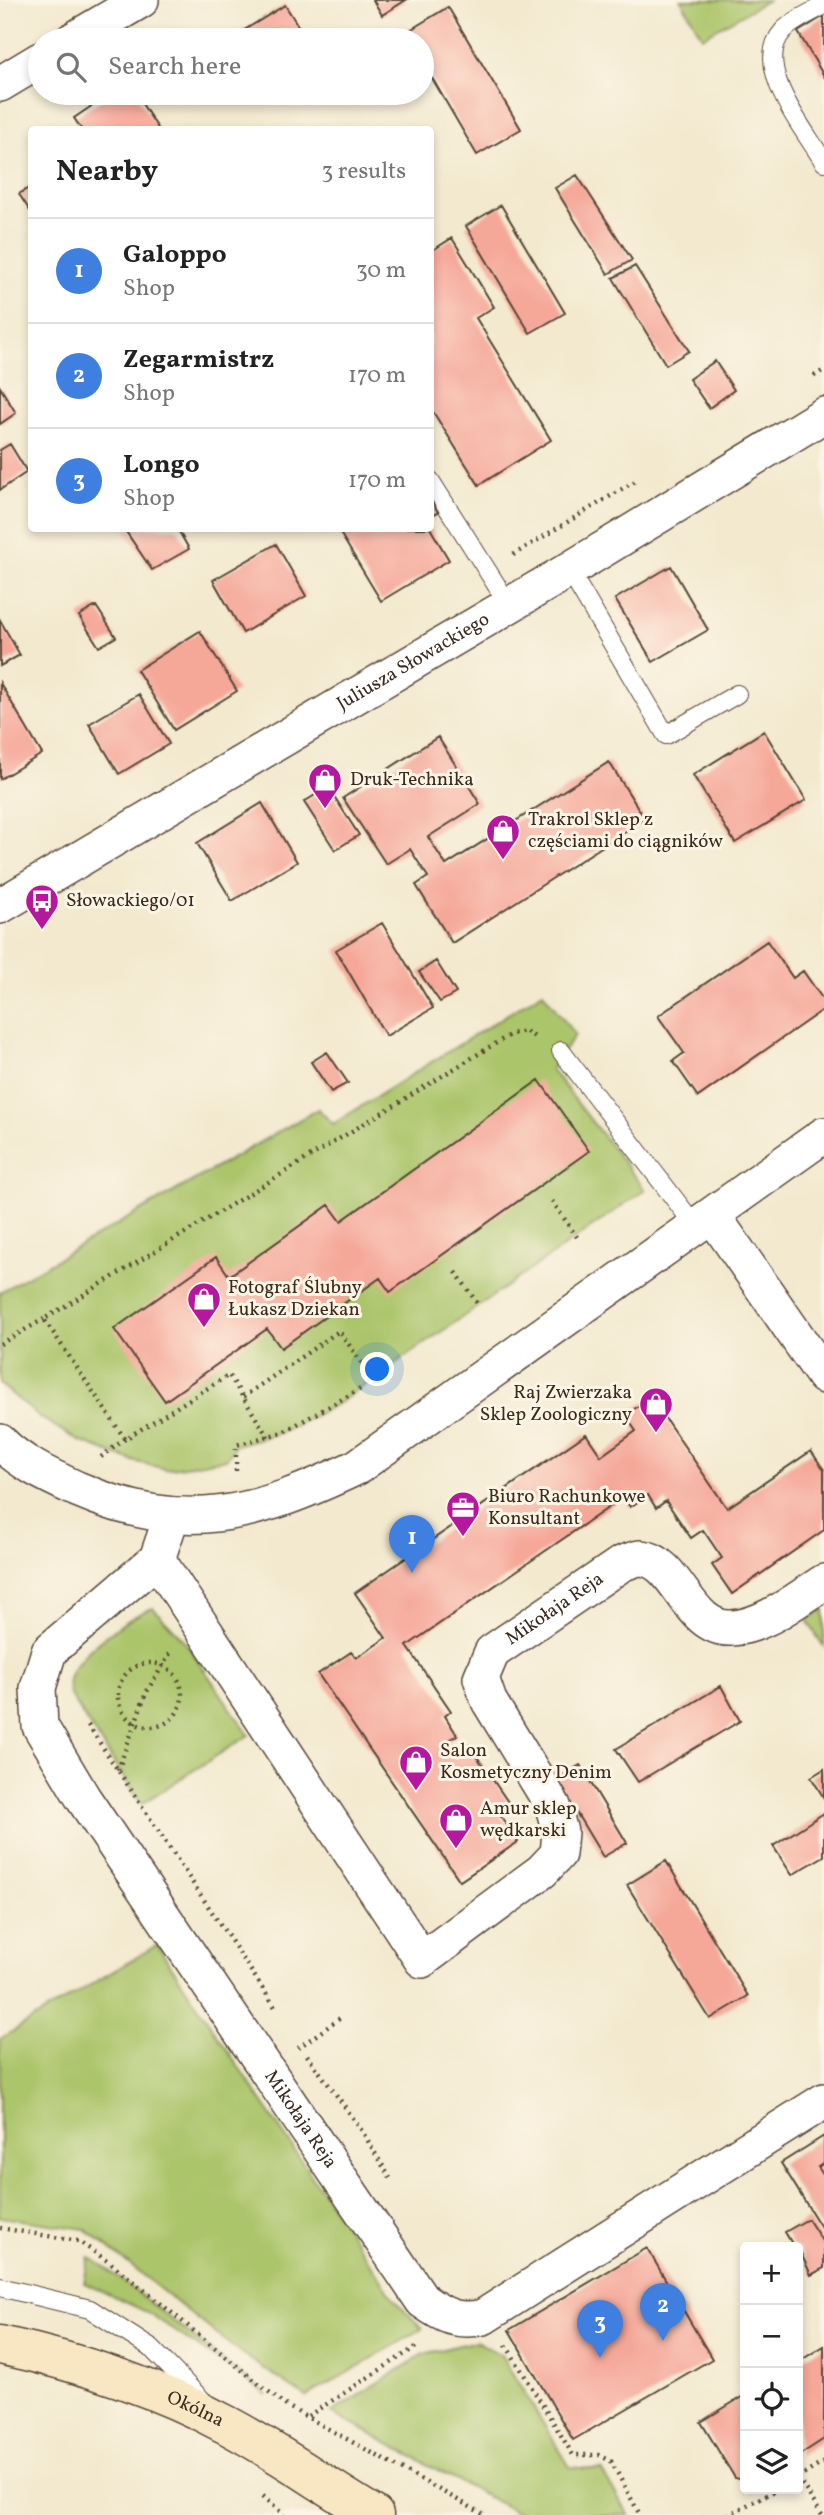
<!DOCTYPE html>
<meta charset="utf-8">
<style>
:root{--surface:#fff;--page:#f6f6f6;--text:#222;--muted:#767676;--line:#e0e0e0;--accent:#b5179e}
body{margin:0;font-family:Vollkorn,serif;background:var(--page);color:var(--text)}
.controls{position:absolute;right:21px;bottom:21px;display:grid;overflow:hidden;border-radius:7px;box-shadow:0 4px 10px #0003}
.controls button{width:63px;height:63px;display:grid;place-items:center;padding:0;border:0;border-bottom:2px solid var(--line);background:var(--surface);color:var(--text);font:35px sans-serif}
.you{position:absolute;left:378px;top:1370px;width:24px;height:24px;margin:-18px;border:5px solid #fff;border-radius:50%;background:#1a73e8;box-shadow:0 0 0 10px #1a73e833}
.badge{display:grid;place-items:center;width:46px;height:46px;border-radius:50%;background:var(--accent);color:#fff;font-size:23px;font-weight:700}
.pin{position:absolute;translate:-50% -58px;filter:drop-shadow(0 2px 4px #0008)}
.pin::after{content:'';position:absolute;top:37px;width:24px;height:21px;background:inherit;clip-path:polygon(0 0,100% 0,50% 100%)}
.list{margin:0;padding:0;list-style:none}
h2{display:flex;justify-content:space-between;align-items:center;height:91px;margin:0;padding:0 28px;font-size:30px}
h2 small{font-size:23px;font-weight:400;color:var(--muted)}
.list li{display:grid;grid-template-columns:46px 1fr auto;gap:21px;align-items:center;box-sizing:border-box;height:105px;padding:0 28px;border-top:2px solid var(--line)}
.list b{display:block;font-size:26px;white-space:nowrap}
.list p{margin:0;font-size:23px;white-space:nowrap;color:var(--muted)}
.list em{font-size:23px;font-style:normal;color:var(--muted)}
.icon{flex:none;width:38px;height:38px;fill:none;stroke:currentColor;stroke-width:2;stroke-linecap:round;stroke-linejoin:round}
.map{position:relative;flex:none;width:824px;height:2515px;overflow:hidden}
.search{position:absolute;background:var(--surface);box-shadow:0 4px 10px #0003;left:28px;top:28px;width:406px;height:77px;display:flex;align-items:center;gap:18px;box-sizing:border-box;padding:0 24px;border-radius:38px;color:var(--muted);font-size:26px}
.panel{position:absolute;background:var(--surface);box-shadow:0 4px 10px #0003;left:28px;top:126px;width:406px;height:406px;border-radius:7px}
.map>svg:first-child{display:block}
.green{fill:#abc56b;stroke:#737844;stroke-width:2}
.building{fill:#f5a798}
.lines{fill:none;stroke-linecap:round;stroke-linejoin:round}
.lane-casing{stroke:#574739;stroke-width:20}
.street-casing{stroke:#574739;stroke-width:38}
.secondary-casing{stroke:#574739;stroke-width:41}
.path{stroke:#574739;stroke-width:4.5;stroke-dasharray:2 5;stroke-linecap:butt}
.lane{stroke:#fff;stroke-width:18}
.street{stroke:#fff;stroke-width:35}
.secondary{stroke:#f9e7c3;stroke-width:38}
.labels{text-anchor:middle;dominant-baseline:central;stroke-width:6;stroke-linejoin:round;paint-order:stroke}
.street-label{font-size:19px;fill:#3b2a1e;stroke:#fcf5e5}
.poi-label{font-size:19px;fill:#3b2a1e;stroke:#fcf5e5;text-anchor:start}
</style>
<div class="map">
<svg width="824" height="2515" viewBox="0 0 824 2515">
<rect width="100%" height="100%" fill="#fcf5e5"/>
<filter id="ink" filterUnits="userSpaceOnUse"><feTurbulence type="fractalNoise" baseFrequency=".0143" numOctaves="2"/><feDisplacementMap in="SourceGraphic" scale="14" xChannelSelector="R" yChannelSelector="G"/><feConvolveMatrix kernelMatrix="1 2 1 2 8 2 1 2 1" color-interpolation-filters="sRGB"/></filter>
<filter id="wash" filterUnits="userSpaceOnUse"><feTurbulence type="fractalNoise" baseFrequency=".00686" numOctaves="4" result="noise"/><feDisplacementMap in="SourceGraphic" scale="28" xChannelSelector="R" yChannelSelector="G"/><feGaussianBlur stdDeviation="1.57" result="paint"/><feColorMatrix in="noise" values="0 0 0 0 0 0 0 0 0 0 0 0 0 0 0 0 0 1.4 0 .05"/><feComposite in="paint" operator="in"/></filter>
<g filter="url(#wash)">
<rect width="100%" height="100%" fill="#f3e9cf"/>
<path class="green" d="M681,0h87l-66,37z
M543,992l32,43 -24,34 94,121 -306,213 -56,29 -47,13 -10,14 -60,10 -33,-8 -54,-20 -41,-25 -38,-32v-92l318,-183 15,15z
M153,1608l30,31 66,96 -108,69 -71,-109c-1,-4 -2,-12 -1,-16 6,-25 61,-63 84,-71z
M824,1609v38l-17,-27z
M157,1945l235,351 30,33 -116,68 -71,-48 -150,-120 -85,-12v-178z
M89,2257l17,11 161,127 -118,-82 -65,-30z
M476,2341l25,14 69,112 31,3 28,45h-107l-191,-102 93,-59z"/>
<g id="blocks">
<path class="building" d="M373,0h33l-24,15z
M285,5l22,35h-72l-2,-3z
M448,7l73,122 -44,26 -55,-94v-21h-13l-4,-7z
M824,16v60l-26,-44z
M111,93h24l24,37h-77l-8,-12z
M577,175l55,85 -24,14 -53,-86z
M32,186v28l-13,-20z
M501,205l64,108 -35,20 -64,-107z
M452,238l42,69 -18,11 75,122 -72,45 -49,-78v-155z
M635,266l54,85 -23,14 -53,-87z
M715,361l19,29 -25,18 -20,-29z
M0,387l16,26 -16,11z
M10,444l17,28 -27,18v-40z
M430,499l8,13 -8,5z
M127,528h50l12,21 -37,21 -27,-40z
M337,528h93l19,32 -68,41z
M276,544l30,52 -63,37 -30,-53z
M671,566l37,64 -55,32 -38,-63z
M96,606l20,31 -17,10 -20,-31z
M0,620l20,35 -20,11z
M200,631l37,60 -63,39 -37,-60z
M0,683l42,71 -42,25z
M139,694l30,50 -50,30 -30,-50z
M764,731l42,69 -71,43 -42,-68z
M438,737l42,67 -52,33 18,28 163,-103 36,57 -193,124 -36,-58 12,-8 -18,-28 -24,15 -43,-66z
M328,787l31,48 -24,15 -31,-48z
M262,803l35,59 -65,39 -35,-58z
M382,923l51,85 -47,28 -50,-86z
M767,941l26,37 10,-7 21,30v8l-126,88 -25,-36 11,-8 -26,-37z
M436,961l20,32 -16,9 -21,-30z
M327,1052l21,31 -17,9 -20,-30z
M539,1080l50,71 -199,141 -10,-14 -99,70 -14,-19 -102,72 -51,-72 102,-72 13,19 100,-71 12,16z
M651,1398l76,110 84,-57 13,19v60l-92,64 -20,-29 10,-7 -19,-28 -12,8 -25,-37 -10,7 -8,-13 -18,12 -6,-10 -217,149 44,65 -6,5 12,19 -8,5 9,13 11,-8 41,60 -12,7 20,30 -58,39 -142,-207 33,-22 5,6 30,-20 -31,-45 231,-159 15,22 35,-25 -11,-16z
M721,1686l19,35 -102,61 -22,-33z
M580,1765l47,78 -24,14 -47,-78z
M824,1769v29l-13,-21z
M824,1813v43l-32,19 -19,-29z
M666,1861l82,135 -38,23 -83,-134z
M824,2136v27l-6,4 6,9v56l-43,-69z
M808,2219l16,25v24l-13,7 -13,-28h-4l-9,-15z
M647,2248l65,111 -139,81 -64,-110z
M824,2346v93l-26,17v-94z
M745,2395v86l-10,-3 -34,-56z"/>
</g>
</g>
<g filter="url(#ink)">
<use href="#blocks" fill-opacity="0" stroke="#574739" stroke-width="2"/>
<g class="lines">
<g class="lane-casing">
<path id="lane" d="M824,5c-13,8 -31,15 -41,26 -32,35 22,99 41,131
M430,480l79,125
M569,570l97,165 71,-41
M561,1051l135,176
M0,2287l90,22 62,40 51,52"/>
</g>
<g class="street-casing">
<g id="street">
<path d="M73,40l68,-40"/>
<path d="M0,84l40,-24"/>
<path id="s1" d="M0,906l569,-336 255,-155"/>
<path d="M713,1216l111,160"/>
<path d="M0,1442c22,22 49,34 77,47 108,47 179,26 280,-22l467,-332"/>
<path id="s2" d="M172,1515l-15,44 -108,92 -11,37 2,38 43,72 340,503c21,15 35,22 60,16l341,-216"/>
<path id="s3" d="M157,1559l265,401 120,-89 16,-17 2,-22 -7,-26 -64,-105 -8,-23 11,-26 129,-88c6,-2 14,-6 20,-6 37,2 47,73 91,70 33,-2 65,-29 92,-46"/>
</g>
</g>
<g class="secondary-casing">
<g id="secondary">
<path id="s4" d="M0,2345c79,17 156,42 227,80 51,27 98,61 147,90"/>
</g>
</g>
<path class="path" d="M814,376l10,-6
M513,555l124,-75
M552,1201l25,36
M456,1272l23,34
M0,1344l44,-25
M243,1397l96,-66 35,49
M268,1437l-39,-62 -104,64 -81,-120 467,-285 14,-3 10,6
M101,1457l24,-18
M236,1471v-26l47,-13 81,-45
M118 1695a32 32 0 1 1 64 0a32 32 0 1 1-64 0Z
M88,1725l189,285
M118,1770l28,-77 25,-41
M298,2048l45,-32
M307,2055l52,71 31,52
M0,2228l78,13 34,23 173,141 200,110
M506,2345l67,110h26l12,6 29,54
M308,2416l111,-71
M798,2478l24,37
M798,2478l26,-16
M263,2496l21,19
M728,2515l50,-26"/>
<use href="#lane" class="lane"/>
<use href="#street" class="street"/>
<use href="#secondary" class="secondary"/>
</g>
</g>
<defs>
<g id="shop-pin" transform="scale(1.75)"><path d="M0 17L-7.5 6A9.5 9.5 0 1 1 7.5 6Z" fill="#b5179e" stroke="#fcf5e5"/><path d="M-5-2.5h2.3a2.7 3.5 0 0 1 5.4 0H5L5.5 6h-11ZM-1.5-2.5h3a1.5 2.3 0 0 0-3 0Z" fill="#fff"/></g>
<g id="bus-pin" transform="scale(1.75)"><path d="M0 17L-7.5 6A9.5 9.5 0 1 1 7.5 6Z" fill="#b5179e" stroke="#fcf5e5"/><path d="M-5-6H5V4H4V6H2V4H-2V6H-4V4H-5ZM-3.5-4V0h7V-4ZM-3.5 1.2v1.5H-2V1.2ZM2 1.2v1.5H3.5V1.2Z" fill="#fff"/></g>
<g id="office-pin" transform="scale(1.75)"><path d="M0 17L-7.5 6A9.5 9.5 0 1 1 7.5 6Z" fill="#b5179e" stroke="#fcf5e5"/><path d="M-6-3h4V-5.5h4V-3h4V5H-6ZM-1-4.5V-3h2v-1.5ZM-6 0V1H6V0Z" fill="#fff"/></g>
</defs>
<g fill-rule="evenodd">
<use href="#shop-pin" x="325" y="780"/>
<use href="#shop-pin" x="503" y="831"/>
<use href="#bus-pin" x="42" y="901"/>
<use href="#shop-pin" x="204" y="1299"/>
<use href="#shop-pin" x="656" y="1404"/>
<use href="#office-pin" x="463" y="1508"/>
<use href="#shop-pin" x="416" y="1762"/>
<use href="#shop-pin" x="456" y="1820"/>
</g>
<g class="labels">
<g class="street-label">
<text stroke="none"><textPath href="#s1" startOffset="480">Juliusza Słowackiego</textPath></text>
<text stroke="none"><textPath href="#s3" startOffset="954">Mikołaja Reja</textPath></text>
<text stroke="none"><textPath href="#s2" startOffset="737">Mikołaja Reja</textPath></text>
<text stroke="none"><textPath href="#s4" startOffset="206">Okólna</textPath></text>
</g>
<g class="poi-label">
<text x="350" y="780">Druk-Technika</text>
<text x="528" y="820">Trakrol Sklep z<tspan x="528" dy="22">częściami do ciągników</tspan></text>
<text x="66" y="901">Słowackiego/01</text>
<text x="228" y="1288">Fotograf Ślubny<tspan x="228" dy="22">Łukasz Dziekan</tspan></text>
<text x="632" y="1393" text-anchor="end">Raj Zwierzaka<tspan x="632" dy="22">Sklep Zoologiczny</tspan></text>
<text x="488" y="1497">Biuro Rachunkowe<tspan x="488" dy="22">Konsultant</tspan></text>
<text x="440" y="1751">Salon<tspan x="440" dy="22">Kosmetyczny Denim</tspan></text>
<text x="480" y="1809">Amur sklep<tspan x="480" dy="22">wędkarski</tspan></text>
</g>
</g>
</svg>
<div class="controls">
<button>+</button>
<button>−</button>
<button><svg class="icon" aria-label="locate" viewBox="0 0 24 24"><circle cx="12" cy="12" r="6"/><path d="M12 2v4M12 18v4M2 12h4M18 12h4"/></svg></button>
<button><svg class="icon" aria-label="layers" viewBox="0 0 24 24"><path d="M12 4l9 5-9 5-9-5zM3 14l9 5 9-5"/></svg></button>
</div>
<div class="you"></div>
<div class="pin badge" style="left:412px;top:1573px;background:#3f7fe0">1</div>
<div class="pin badge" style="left:663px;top:2341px;background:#3f7fe0">2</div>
<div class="pin badge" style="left:600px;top:2358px;background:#3f7fe0">3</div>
<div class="search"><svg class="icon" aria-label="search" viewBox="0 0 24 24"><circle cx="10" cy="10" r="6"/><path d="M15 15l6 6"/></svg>Search here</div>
<section class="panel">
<h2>Nearby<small>3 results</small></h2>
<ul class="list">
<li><span class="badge" style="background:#3f7fe0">1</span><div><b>Galoppo</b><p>Shop</p></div><em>30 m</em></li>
<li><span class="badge" style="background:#3f7fe0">2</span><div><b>Zegarmistrz</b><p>Shop</p></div><em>170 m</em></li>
<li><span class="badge" style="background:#3f7fe0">3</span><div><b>Longo</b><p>Shop</p></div><em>170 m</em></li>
</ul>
</section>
</div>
